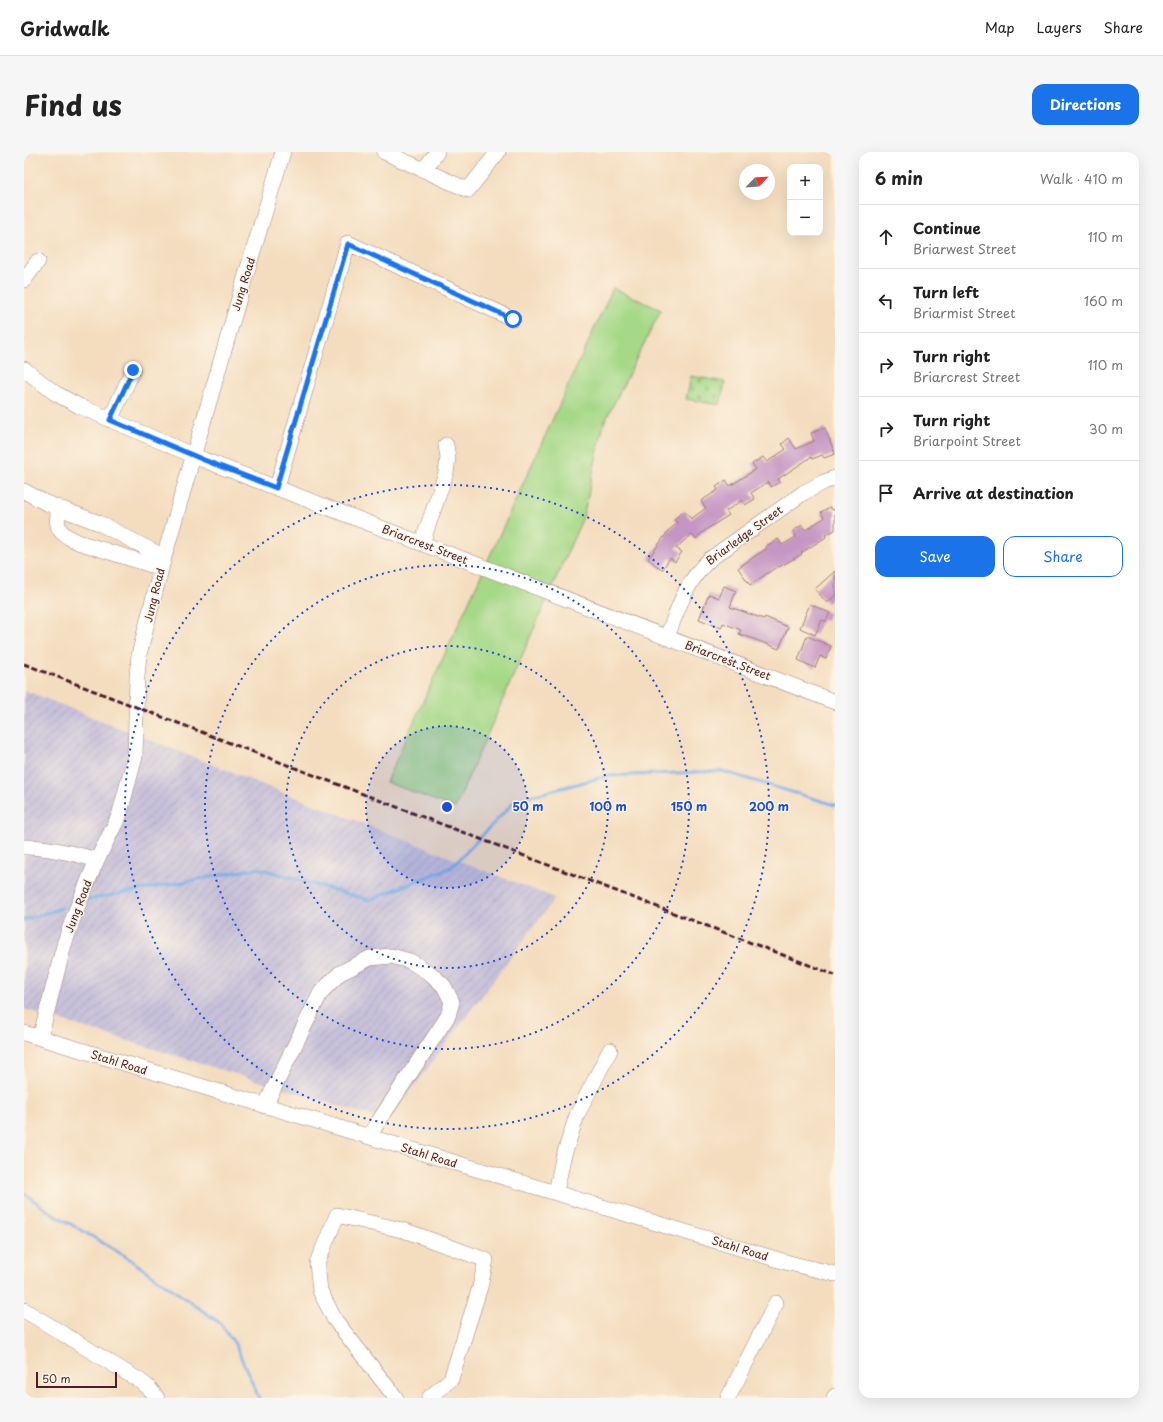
<!DOCTYPE html>
<meta charset="utf-8">
<style>
:root{--surface:#fff;--page:#f6f6f6;--text:#222;--muted:#767676;--line:#e0e0e0;--accent:#1a73e8}
body{margin:0;font-family:"Playpen Sans",sans-serif;background:var(--page);color:var(--text)}
.controls{position:absolute;right:12px;top:12px;display:grid;overflow:hidden;border-radius:8px;box-shadow:0 4px 16px #0002}
.controls button{width:36px;height:36px;display:grid;place-items:center;padding:0;border:0;border-bottom:1px solid var(--line);background:var(--surface);color:var(--text);font:20px sans-serif}
.compass{position:absolute;left:715px;top:12px;width:36px;height:36px;border-radius:50%;background:var(--surface);box-shadow:0 4px 16px #0002;rotate:65deg}
.scale{position:absolute;left:12px;bottom:10px;width:81px;box-sizing:border-box;padding-left:4px;border:2px solid #4a1f2b;border-top:0;font-size:11px;line-height:14px;white-space:nowrap;color:#4a1f2b;-webkit-text-stroke:3px #fcf5e5;paint-order:stroke}
.stop{position:absolute;width:12px;height:12px;margin:-9px;border:3px solid #1a73e8;border-radius:50%;background:#fff}
.stop.end{background:#1a73e8;border-color:#fff;box-shadow:0 1px 4px #0008}
.list{margin:0;padding:0;list-style:none}
h2{display:flex;justify-content:space-between;align-items:center;height:52px;margin:0;padding:0 16px;font-size:17px}
h2 small{font-size:13px;font-weight:400;color:var(--muted)}
.list li{display:grid;grid-template-columns:26px 1fr auto;gap:12px;align-items:center;box-sizing:border-box;height:64px;padding:0 16px;border-top:1px solid var(--line)}
.list b{display:block;font-size:15px;white-space:nowrap}
.list p{margin:0;font-size:13px;white-space:nowrap;color:var(--muted)}
.list em{font-size:13px;font-style:normal;color:var(--muted)}
.actions{display:flex;gap:8px;padding:12px 16px}
.actions a{flex:1;padding:9px 0;border:1px solid var(--accent);border-radius:12px;text-align:center;font-size:14px;color:var(--accent)}
.actions .main{background:var(--accent);color:#fff}
.icon{flex:none;width:22px;height:22px;fill:none;stroke:currentColor;stroke-width:2;stroke-linecap:round;stroke-linejoin:round}
.map{position:relative;flex:none;width:811px;height:1246px;overflow:hidden;border-radius:12px}
header{display:flex;align-items:center;gap:24px;box-sizing:border-box;height:56px;padding:0 20px;background:var(--surface);border-bottom:1px solid var(--line)}
header strong{font-size:19px}
nav{display:flex;gap:22px;margin-inline-start:auto;font-size:14px}
.intro{display:flex;align-items:center;justify-content:space-between;box-sizing:border-box;height:96px;padding:0 24px}
h1{margin:0;font-size:28px}
.button{padding:10px 18px;border-radius:12px;background:var(--accent);color:#fff;font-size:14px;font-weight:700}
main{display:flex;gap:24px;padding:0 24px}
aside{flex:1;background:var(--surface);border-radius:12px;box-shadow:0 4px 16px #0002}
.map>svg:first-child{display:block}
.industrial{fill:url(#industrial-furrows)}
.green{fill:#a5d887;stroke:#787c59}
.cemetery{fill:url(#cemetery-stones);stroke:#787c59}
.lines{fill:none;stroke-linecap:round;stroke-linejoin:round}
.stream{stroke:#78ade6;stroke-width:3}
.building{fill:#c595c3}
.minor-casing{stroke:#9f7e75;stroke-width:16}
.minor{stroke:#fff;stroke-width:15}
.rail{stroke:#4a1f2b;stroke-width:3;stroke-dasharray:6 3;stroke-linecap:butt}
.route{stroke:#1a73e8;stroke-width:5}
.ring{fill:none;stroke:#1d4ed8;stroke-width:2;stroke-dasharray:2 4}
.labels{text-anchor:middle;dominant-baseline:central;stroke-width:3;stroke-linejoin:round;paint-order:stroke}
.street-label{font-size:11px;fill:#4a1f2b;stroke:#fcf5e5}
.centre{fill:#1d4ed8;stroke:#fcf5e5;stroke-width:2}
.ring-label{font-size:12px;text-anchor:middle;font-weight:bold;fill:#1d4ed8;stroke:#fcf5e5;stroke-width:3;stroke-linejoin:round;paint-order:stroke}
</style>
<header>
<strong>Gridwalk</strong>
<nav><a>Map</a><a>Layers</a><a>Share</a></nav>
</header>
<div class="intro"><h1>Find us</h1><a class="button">Directions</a></div>
<main>
<div class="map">
<svg width="811" height="1246" viewBox="0 0 811 1246">
<defs>
<pattern id="industrial-furrows" width="10" height="10" patternUnits="userSpaceOnUse"><rect width="10" height="10" fill="#c6c0d9"/><path d="M-1 1l2-2M0 10L10 0M9 11l2-2" fill="none" stroke="#aca5ba"/></pattern>
<pattern id="cemetery-stones" width="16" height="16" patternUnits="userSpaceOnUse"><rect width="16" height="16" fill="#a5d887"/><path d="M2 7V4a2 2 0 0 1 4 0v3zM10 15v-3a2 2 0 0 1 4 0v3z" fill="#90b975"/></pattern>
</defs>
<rect width="100%" height="100%" fill="#fcf5e5"/>
<filter id="ink" filterUnits="userSpaceOnUse"><feTurbulence type="fractalNoise" baseFrequency=".025" numOctaves="2"/><feDisplacementMap in="SourceGraphic" scale="8" xChannelSelector="R" yChannelSelector="G"/><feConvolveMatrix kernelMatrix="1 2 1 2 8 2 1 2 1" color-interpolation-filters="sRGB"/></filter>
<filter id="wash" filterUnits="userSpaceOnUse"><feTurbulence type="fractalNoise" baseFrequency=".012" numOctaves="4" result="noise"/><feDisplacementMap in="SourceGraphic" scale="16" xChannelSelector="R" yChannelSelector="G"/><feGaussianBlur stdDeviation="0.9" result="paint"/><feColorMatrix in="noise" values="0 0 0 0 0 0 0 0 0 0 0 0 0 0 0 0 0 1.4 0 .05"/><feComposite in="paint" operator="in"/></filter>
<g filter="url(#wash)">
<rect width="100%" height="100%" fill="#f4ddbf"/>
<path class="industrial" d="M0,538l227,90 304,118 -167,223 -364,-112z"/>
<path class="green" d="M589,136l48,22 -57,113 -21,94 -128,291 -69,-26z"/>
<path class="cemetery" d="M667,224l34,6 -5,23 -34,-6z"/>
<g class="lines">
<path class="stream" d="M62,748l172,-32 111,32 83,-33 64,-67 91,-24 115,-5 113,34
M0,768l38,-12
M0,1041l23,17 78,46 95,67 15,21 24,54"/>
</g>
<g id="blocks">
<path class="building" d="M801,276l10,26 -11,4 -2,-3 -10,4 -1,-2 -33,22 2,3 -9,5 -3,-5 -17,11 4,6 -10,6 -3,-5 -16,11 3,4 -25,16 -8,8 -5,-4 -15,13 6,4 -7,10 -5,-4 -8,12 -14,-11 21,-29 8,-7 -3,-4 10,-8 7,8 15,-11 -5,-7 17,-11 -2,-3 10,-7 4,6 26,-17 -4,-5 11,-7 4,5 19,-13 -4,-5 7,-6 7,11 18,-8 -3,-8z
M806,355l2,3 3,-1v21l-10,5 1,2 -25,16 1,1 -23,13 -1,-1 -28,19 -12,-17 29,-20 -1,-2 12,-7 4,6 14,-8 -3,-6 9,-6 3,5 19,-12 -3,-6z
M811,419v25l-8,7 -12,-14z
M700,434l12,5 -6,16 34,12 1,-2 23,10 -9,22 -28,-11 -12,-4 2,-4 -18,-7 -2,5 -22,-9 10,-25 10,4z
M786,452l20,9 -4,8 -4,-1 -7,15 -15,-7z
M783,484l24,10 -5,13 -6,-3 -5,12 -17,-8z"/>
</g>
</g>
<g filter="url(#ink)">
<use href="#blocks" fill-opacity="0" stroke="#9f7e75" stroke-width="1"/>
<g class="lines">
<g class="minor-casing">
<path id="minor" d="M360,0l84,38 30,-38
M400,18l13,-18
M0,128l14,-19
M0,217l31,24 24,13 125,54 631,242
M86,268l23,-50
M253,335l71,-244 165,76
M0,339l22,12 53,20 65,34
M35,356c-5,21 1,26 19,34l83,26
M398,391l24,-70 2,-15 -2,-13
M643,485c11,-29 20,-57 43,-78l93,-66 21,-11 11,-4
M0,695c25,0 49,6 73,13
M0,881l765,230 46,11
M16,886l24,-93 11,-32 21,-51 23,-46 16,-59 2,-81 2,-21 5,-20 20,-78 81,-279 38,-126
M241,954l56,-114 19,-19 30,-15 21,-2 19,5 21,13 13,12 8,16 -4,14 -79,120
M532,1040l7,-34 14,-43 33,-65
M0,1158l118,72 8,7 7,9
M372,1246l-61,-78 -15,-29 -3,-28 20,-48 69,16 80,29 -6,27 -29,92 -22,19
M704,1246l48,-95
M810,1246l1,-2"/>
</g>
<use href="#minor" class="minor"/>
<path class="rail" d="M0,512l811,311"/>
</g>
</g>
<g class="lines" filter="url(#ink)">
<path class="route" d="M109,218l-23,50 94,40 72,28 72,-244 165,75"/>
</g>
<circle cx="423" cy="655" r="81" fill="#1d4ed8" fill-opacity=".12"/>
<g class="ring">
<circle cx="423" cy="655" r="81"/>
<circle cx="423" cy="655" r="161"/>
<circle cx="423" cy="655" r="242"/>
<circle cx="423" cy="655" r="322"/>
</g>
<g class="labels">
<g class="street-label">
<text transform="translate(219 132) rotate(-73)">Jung Road</text>
<text transform="translate(720 383) rotate(-36)">Briarledge Street</text>
<text transform="translate(401 392) rotate(21)">Briarcrest Street</text>
<text transform="translate(130 443) rotate(-76)">Jung Road</text>
<text transform="translate(704 508) rotate(21)">Briarcrest Street</text>
<text transform="translate(54 754) rotate(-69)">Jung Road</text>
<text transform="translate(95 910) rotate(17)">Stahl Road</text>
<text transform="translate(405 1003) rotate(17)">Stahl Road</text>
<text transform="translate(716 1096) rotate(17)">Stahl Road</text>
</g>
</g>
<circle cx="423" cy="655" r="6" class="centre"/>
<g class="ring-label">
<text x="504" y="659">50 m</text>
<text x="584" y="659">100 m</text>
<text x="665" y="659">150 m</text>
<text x="745" y="659">200 m</text>
</g>
</svg>
<div class="controls">
<button>+</button>
<button>−</button>
</div>
<svg class="compass" viewBox="-18 -18 36 36"><path d="M0-13l5 13h-10z" fill="#e53935"/><path d="M0 13l5-13h-10z" fill="#767676"/></svg>
<div class="scale">50 m</div>
<div class="stop" style="left:489px;top:167px"></div>
<div class="stop end" style="left:109px;top:218px"></div>
</div>
<aside>
<h2>6 min<small>Walk · 410 m</small></h2>
<ul class="list">
<li><svg class="icon" aria-label="ahead" viewBox="0 0 24 24"><path d="M12 20V5M6 11l6-6 6 6"/></svg><div><b>Continue</b><p>Briarwest Street</p></div><em>110 m</em></li>
<li><svg class="icon" aria-label="left" viewBox="0 0 24 24"><path d="M17 20v-9H6M10 6l-5 5 5 5"/></svg><div><b>Turn left</b><p>Briarmist Street</p></div><em>160 m</em></li>
<li><svg class="icon" aria-label="right" viewBox="0 0 24 24"><path d="M7 20v-9h11M14 6l5 5-5 5"/></svg><div><b>Turn right</b><p>Briarcrest Street</p></div><em>110 m</em></li>
<li><svg class="icon" aria-label="right" viewBox="0 0 24 24"><path d="M7 20v-9h11M14 6l5 5-5 5"/></svg><div><b>Turn right</b><p>Briarpoint Street</p></div><em>30 m</em></li>
<li><svg class="icon" aria-label="arrive" viewBox="0 0 24 24"><path d="M6 21V4h12l-3 4 3 4H6"/></svg><div><b>Arrive at destination</b></div></li>
</ul>
<div class="actions"><a class="main">Save</a><a>Share</a></div>
</aside>
</main>
